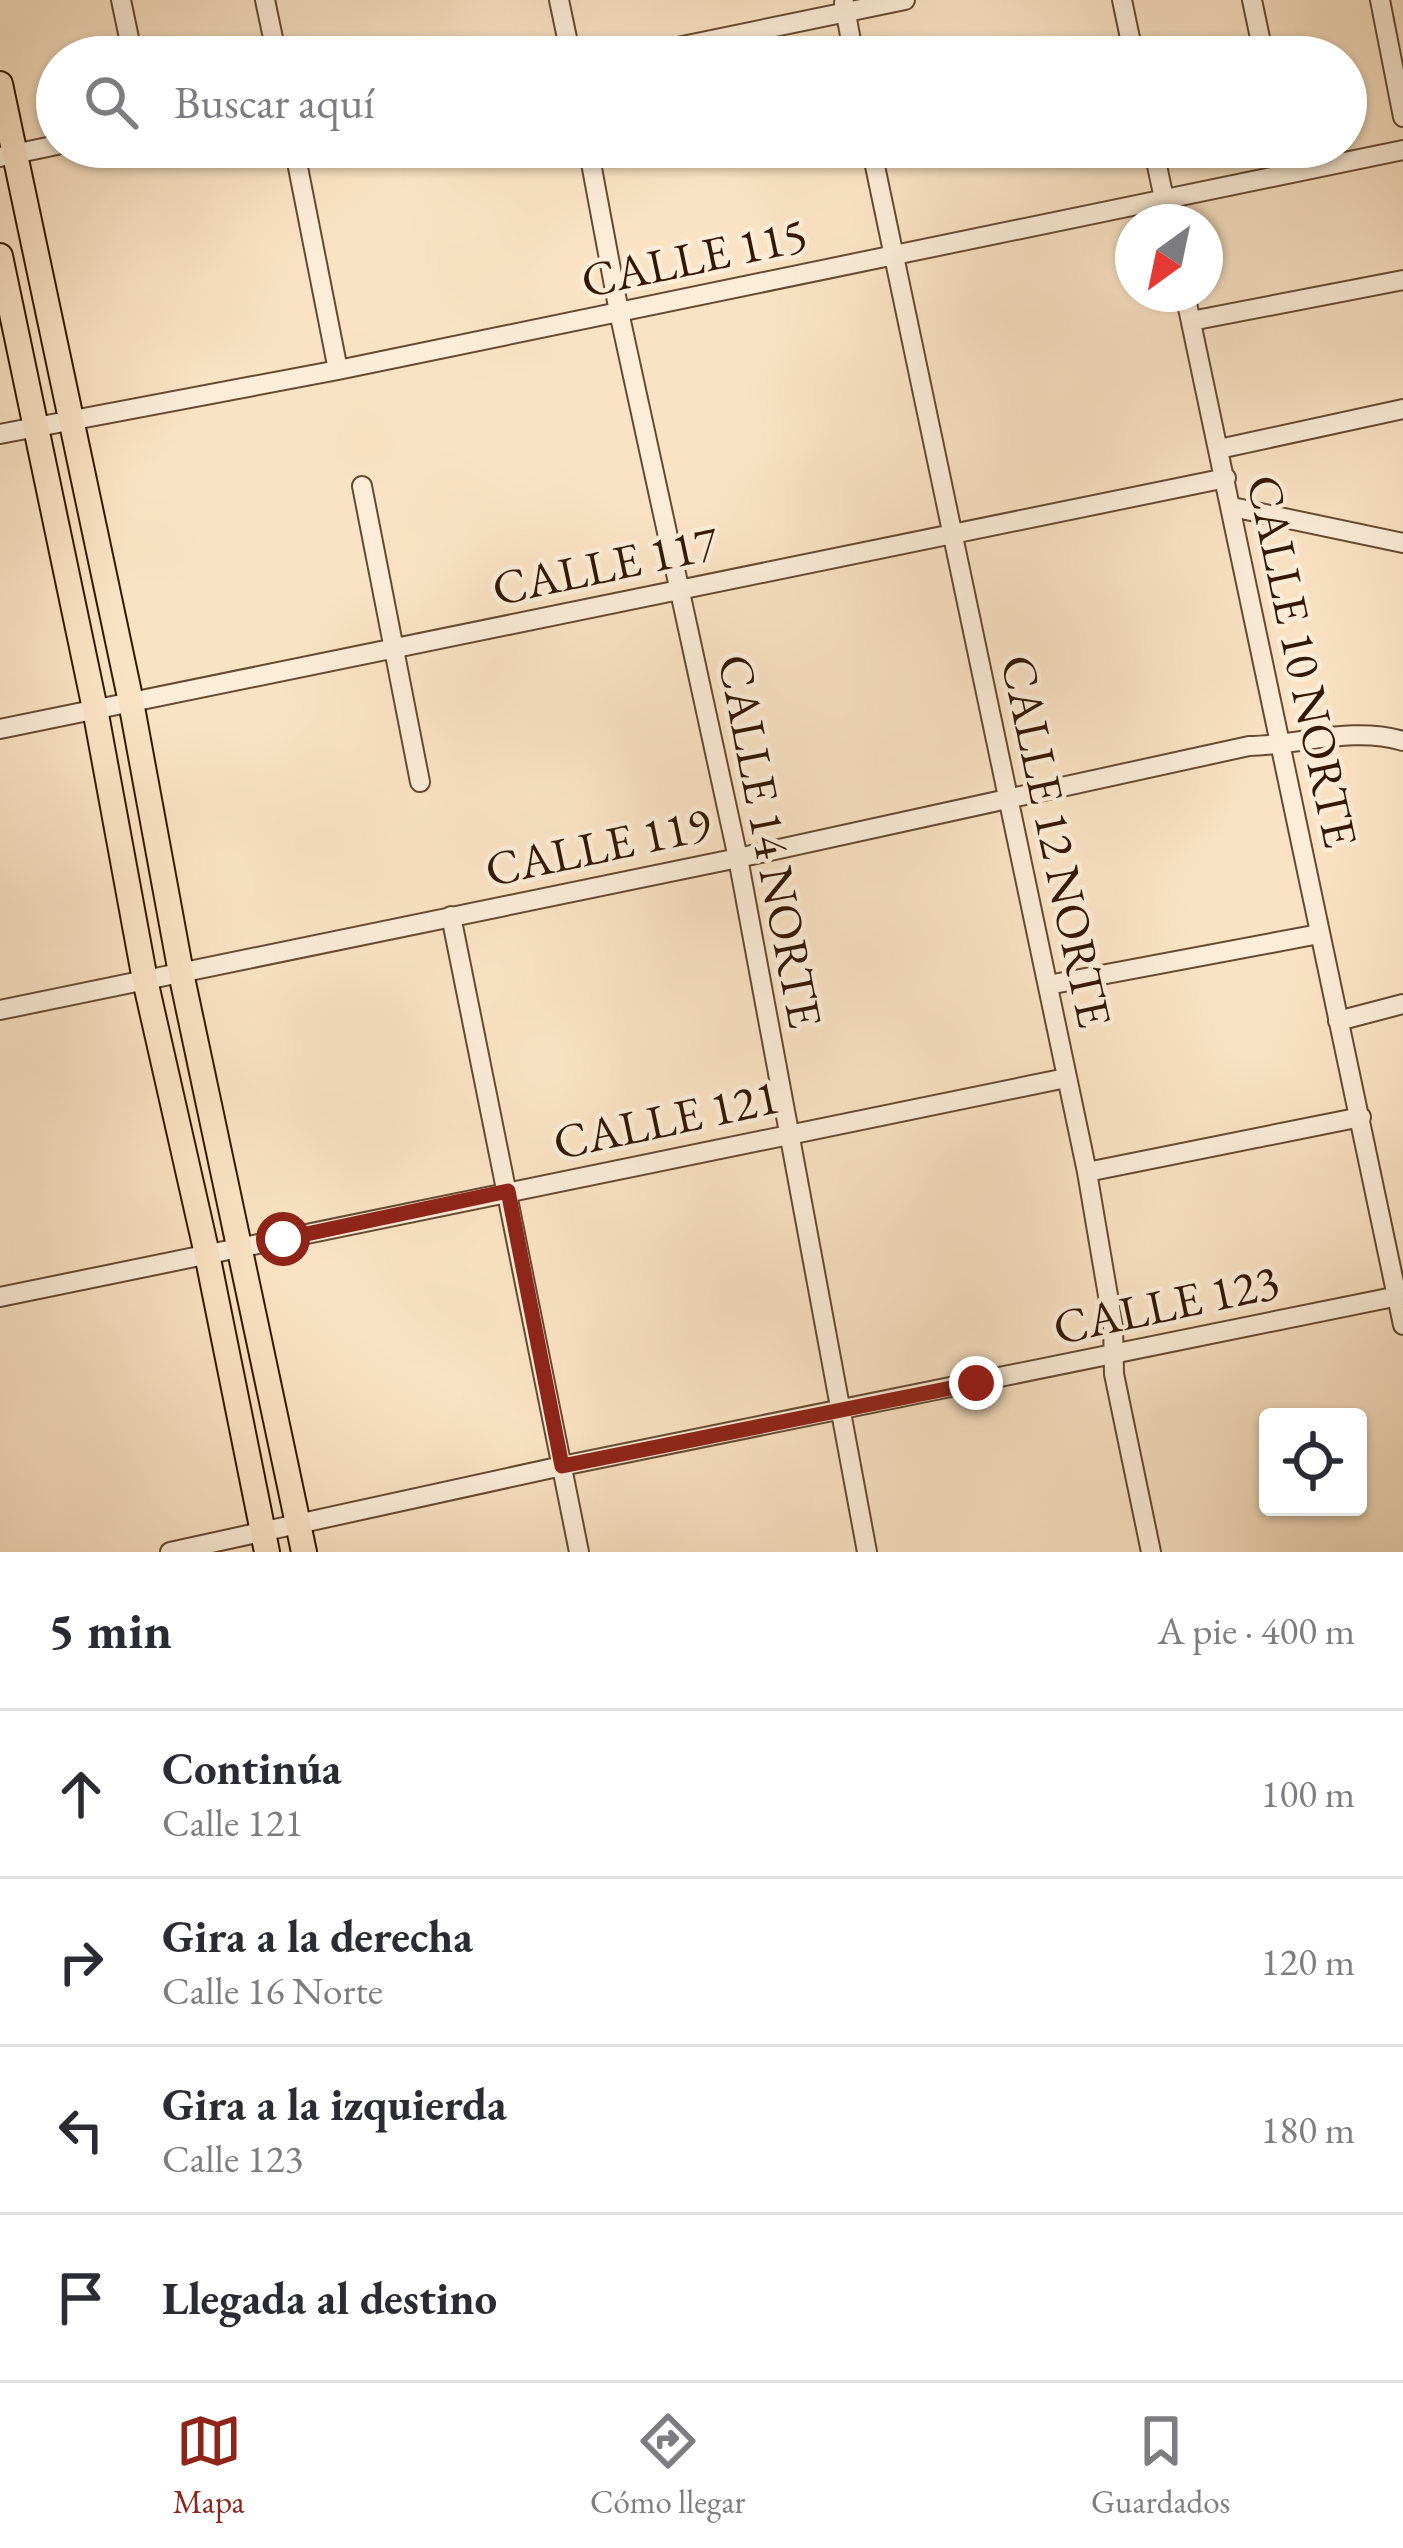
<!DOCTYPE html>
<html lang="es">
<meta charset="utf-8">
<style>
:root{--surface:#fff;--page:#f2f2f3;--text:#2b2b33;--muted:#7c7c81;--line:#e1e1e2;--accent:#8f2418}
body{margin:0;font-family:"EB Garamond",serif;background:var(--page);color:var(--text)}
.controls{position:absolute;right:36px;bottom:36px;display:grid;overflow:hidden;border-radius:12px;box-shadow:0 3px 9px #0004}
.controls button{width:108px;height:108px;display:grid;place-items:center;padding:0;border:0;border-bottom:3px solid var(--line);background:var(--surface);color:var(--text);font:60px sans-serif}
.compass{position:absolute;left:1115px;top:204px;width:108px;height:108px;border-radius:50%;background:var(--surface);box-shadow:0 3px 9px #0004;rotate:213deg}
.stop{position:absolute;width:36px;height:36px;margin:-27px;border:9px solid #8f2418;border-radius:50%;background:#fff}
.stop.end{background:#8f2418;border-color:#fff;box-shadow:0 3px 12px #0008}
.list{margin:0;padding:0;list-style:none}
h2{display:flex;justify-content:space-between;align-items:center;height:156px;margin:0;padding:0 48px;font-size:51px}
h2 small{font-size:39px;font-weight:400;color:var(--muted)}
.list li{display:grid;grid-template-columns:78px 1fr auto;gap:36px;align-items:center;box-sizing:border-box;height:168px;padding:0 48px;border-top:3px solid var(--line)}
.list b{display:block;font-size:45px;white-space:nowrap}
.list p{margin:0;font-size:39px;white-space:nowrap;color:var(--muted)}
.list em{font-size:39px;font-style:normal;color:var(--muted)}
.icon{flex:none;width:66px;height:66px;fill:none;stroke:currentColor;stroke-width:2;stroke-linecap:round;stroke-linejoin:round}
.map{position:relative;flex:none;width:1403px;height:1552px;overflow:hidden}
.search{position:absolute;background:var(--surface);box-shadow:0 3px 9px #0004;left:36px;right:36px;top:36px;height:132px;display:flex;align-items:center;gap:30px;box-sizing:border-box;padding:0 42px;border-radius:66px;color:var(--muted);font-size:45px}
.sheet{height:828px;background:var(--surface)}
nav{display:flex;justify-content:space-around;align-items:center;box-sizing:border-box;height:168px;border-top:3px solid var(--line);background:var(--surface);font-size:33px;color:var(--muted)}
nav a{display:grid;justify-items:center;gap:6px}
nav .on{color:var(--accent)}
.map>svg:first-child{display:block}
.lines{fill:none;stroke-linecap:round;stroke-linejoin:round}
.minor-casing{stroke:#654a31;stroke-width:22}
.major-casing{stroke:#331700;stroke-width:28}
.minor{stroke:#fcedd9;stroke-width:18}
.major{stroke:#fae3c4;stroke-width:24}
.route{stroke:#8f2418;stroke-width:15}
.labels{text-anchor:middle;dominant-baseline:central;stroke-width:9;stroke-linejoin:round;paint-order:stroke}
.street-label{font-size:48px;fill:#331700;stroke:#fcedd9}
</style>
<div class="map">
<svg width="1403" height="1552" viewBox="0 0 1403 1552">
<rect width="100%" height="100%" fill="#fae3c4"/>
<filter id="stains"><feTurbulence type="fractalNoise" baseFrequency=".00167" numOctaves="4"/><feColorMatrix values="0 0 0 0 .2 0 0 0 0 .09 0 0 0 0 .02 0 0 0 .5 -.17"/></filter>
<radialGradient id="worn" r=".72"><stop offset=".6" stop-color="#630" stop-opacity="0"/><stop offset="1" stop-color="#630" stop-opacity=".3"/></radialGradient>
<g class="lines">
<g class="minor-casing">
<path id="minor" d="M121,0l12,57
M265,0l12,57
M559,0l12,57
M1122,0l12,57
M1252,0l12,57
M1380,0l23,117
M844,3l10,54
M629,57l276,-57
M294,147l44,223
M588,147l31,165 119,546 129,694
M871,147l216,1025 26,153 1,49 37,178
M1153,147l16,75
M1283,147l5,26
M0,157l57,-12
M1185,294l218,1031
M1191,321l212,-41
M0,434l338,-64 1065,-220
M1219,449l184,-40
M362,486l58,296
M1232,507l171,36
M0,729l1226,-251
M451,916l128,636
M1048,985l271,-51
M0,1010l738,-152 511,-112c52,-1 103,-20 154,-5
M1338,1021l65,-17
M1087,1172l274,-55
M0,1297l1066,-219
M170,1552l392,-86 841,-171"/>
</g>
<g class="major-casing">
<path id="major" d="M0,84l131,618 50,271 123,579
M0,256l95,453 50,271 62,274 60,298"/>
</g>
<use href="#minor" class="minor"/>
<use href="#major" class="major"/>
</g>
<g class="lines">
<path class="route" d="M283,1239l225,-48 54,275 414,-83"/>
</g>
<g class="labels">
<g class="street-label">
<text transform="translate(694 257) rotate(-12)">CALLE 115</text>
<text transform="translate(605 565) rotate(-12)">CALLE 117</text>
<text transform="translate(1303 661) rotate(78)">CALLE 10 NORTE</text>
<text transform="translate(771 841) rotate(79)">CALLE 14 NORTE</text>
<text transform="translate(1057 841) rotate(78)">CALLE 12 NORTE</text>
<text transform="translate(598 846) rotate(-12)">CALLE 119</text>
<text transform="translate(666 1119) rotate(-12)">CALLE 121</text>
<text transform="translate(1166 1304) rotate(-12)">CALLE 123</text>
</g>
</g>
<rect width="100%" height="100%" filter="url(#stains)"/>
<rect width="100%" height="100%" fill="url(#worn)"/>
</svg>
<div class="controls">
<button><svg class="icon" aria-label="locate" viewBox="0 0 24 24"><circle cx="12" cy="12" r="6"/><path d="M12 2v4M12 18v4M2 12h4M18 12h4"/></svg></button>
</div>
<svg class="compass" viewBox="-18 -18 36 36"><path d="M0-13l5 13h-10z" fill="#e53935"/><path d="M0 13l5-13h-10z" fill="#7c7c81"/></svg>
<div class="stop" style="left:283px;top:1239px"></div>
<div class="stop end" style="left:976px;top:1383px"></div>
<div class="search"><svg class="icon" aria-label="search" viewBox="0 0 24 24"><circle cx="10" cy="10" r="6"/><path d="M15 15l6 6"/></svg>Buscar aquí</div>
</div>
<section class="sheet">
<h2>5 min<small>A pie · 400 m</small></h2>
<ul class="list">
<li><svg class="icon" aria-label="ahead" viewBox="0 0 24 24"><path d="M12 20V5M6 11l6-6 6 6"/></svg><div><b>Continúa</b><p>Calle 121</p></div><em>100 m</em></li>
<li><svg class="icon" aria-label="right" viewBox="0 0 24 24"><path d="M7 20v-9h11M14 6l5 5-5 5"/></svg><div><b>Gira a la derecha</b><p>Calle 16 Norte</p></div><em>120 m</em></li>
<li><svg class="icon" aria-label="left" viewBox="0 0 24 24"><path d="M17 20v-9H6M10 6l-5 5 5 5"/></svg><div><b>Gira a la izquierda</b><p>Calle 123</p></div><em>180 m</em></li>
<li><svg class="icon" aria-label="arrive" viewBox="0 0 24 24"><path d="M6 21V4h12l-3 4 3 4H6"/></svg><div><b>Llegada al destino</b></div></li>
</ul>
</section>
<nav>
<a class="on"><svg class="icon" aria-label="map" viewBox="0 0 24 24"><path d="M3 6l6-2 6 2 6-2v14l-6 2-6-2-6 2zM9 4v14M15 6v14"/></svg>Mapa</a>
<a><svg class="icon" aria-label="directions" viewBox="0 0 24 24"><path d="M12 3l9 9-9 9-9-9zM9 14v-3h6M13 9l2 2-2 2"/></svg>Cómo llegar</a>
<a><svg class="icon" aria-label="saved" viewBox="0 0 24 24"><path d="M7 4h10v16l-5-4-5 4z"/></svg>Guardados</a>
</nav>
